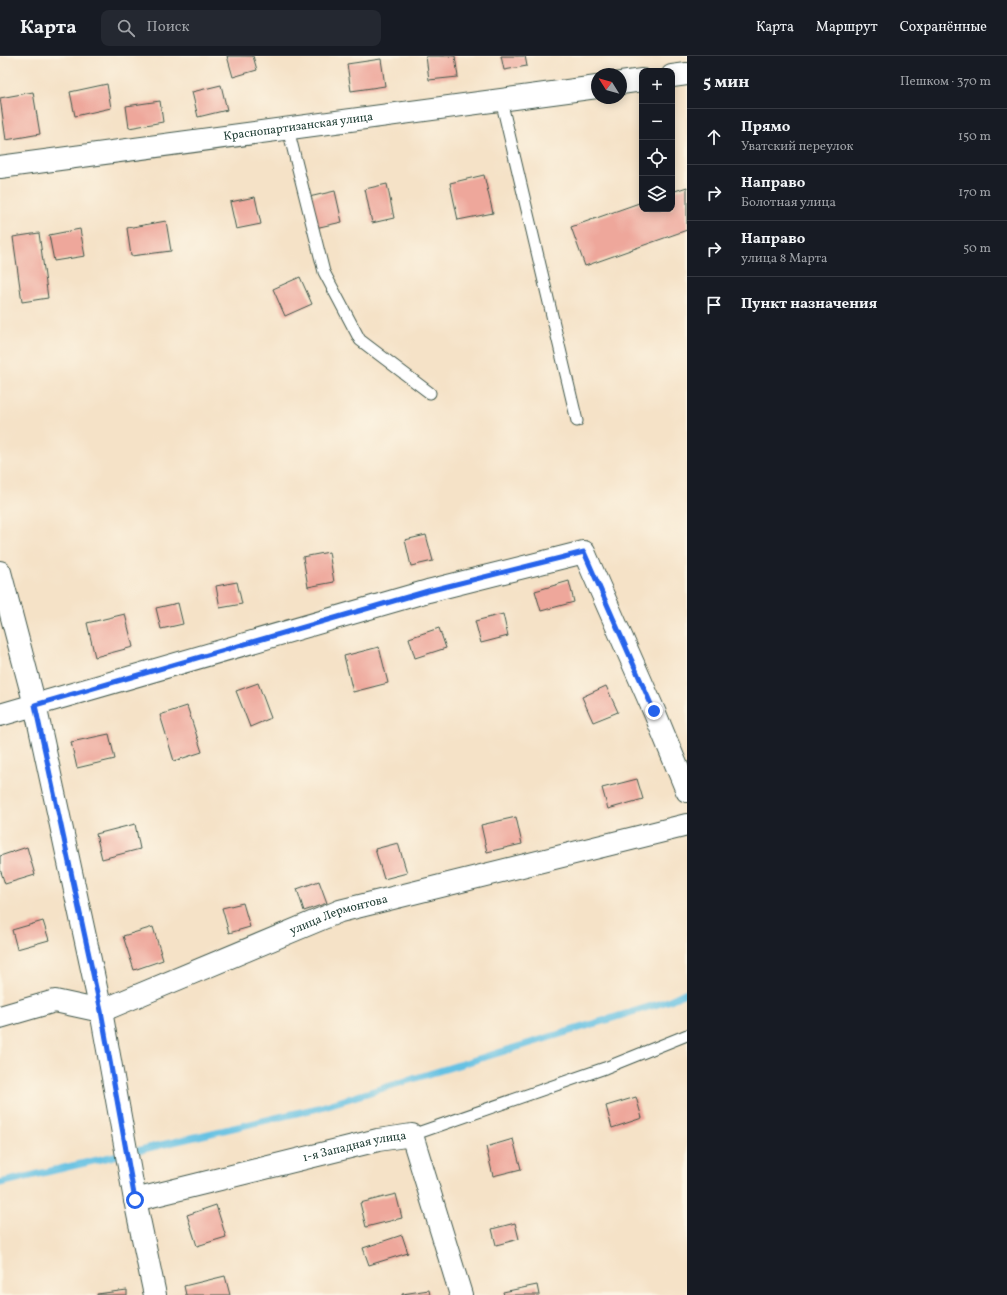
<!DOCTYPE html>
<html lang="ru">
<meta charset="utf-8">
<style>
:root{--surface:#171b24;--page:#242831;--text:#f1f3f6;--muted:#9ea1a6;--line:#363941}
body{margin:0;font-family:Vollkorn,serif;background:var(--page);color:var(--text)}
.controls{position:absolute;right:12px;top:12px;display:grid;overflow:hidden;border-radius:8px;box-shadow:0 2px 10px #0003}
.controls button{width:36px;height:36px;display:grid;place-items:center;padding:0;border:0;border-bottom:1px solid var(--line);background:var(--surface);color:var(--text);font:20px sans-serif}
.compass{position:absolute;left:591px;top:12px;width:36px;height:36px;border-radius:50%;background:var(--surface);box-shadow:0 2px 10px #0003;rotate:307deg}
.stop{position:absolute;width:12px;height:12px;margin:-9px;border:3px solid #2563eb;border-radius:50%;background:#fff}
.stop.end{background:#2563eb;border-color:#fff;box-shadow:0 1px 4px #0008}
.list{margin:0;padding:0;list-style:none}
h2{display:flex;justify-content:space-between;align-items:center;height:52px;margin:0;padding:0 16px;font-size:17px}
h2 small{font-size:13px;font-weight:400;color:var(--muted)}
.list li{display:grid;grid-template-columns:26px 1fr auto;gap:12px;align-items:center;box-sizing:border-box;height:56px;padding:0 16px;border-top:1px solid var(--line)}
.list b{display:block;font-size:15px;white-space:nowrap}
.list p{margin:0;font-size:13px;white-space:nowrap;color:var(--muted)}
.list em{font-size:13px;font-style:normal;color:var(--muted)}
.icon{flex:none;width:22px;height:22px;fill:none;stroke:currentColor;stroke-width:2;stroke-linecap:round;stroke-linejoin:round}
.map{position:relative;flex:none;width:687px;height:1239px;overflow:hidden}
header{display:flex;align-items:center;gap:24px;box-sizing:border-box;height:56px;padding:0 20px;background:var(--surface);border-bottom:1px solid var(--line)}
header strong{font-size:19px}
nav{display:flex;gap:22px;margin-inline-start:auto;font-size:14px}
.search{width:280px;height:36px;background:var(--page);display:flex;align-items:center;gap:10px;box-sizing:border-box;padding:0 14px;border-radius:8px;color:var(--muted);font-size:15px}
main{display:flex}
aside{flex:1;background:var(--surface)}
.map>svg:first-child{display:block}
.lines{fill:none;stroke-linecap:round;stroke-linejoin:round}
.stream{stroke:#65c1e3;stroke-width:7}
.building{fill:#eea79b}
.service-casing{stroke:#3f564a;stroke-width:13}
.minor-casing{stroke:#3f564a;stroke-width:24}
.service{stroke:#fff;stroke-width:11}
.minor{stroke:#fff;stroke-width:22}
.route{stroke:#2563eb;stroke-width:5}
.labels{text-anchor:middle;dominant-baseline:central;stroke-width:3.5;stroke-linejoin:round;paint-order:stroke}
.street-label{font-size:12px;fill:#1f3d34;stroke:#fcf5e5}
</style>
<header>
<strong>Карта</strong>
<div class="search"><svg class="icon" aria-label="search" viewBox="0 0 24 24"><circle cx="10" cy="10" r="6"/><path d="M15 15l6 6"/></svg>Поиск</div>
<nav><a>Карта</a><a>Маршрут</a><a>Сохранённые</a></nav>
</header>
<main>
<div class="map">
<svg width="687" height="1239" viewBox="0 0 687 1239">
<rect width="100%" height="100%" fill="#fcf5e5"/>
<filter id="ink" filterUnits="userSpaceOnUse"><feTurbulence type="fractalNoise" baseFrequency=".025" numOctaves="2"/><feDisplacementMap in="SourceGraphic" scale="8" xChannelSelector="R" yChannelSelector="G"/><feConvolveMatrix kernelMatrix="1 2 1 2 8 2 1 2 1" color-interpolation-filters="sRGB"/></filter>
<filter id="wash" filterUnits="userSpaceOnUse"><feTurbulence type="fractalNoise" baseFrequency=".012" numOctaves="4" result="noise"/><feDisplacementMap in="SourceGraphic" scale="16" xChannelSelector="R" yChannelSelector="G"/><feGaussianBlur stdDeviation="0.9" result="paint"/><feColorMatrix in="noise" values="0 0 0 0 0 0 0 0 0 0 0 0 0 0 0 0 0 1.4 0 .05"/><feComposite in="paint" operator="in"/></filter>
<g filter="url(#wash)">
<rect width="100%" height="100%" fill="#f5e2c7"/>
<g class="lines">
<path class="stream" d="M0,1127l318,-75 350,-107 19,-9"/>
</g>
<g id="blocks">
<path class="building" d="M227,0h26l4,14 -24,7z
M426,0h29l3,21 -29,3z
M501,0h24l2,10 -23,4z
M381,3l4,27 -34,5 -4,-27z
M107,28l4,24 -36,8 -5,-24z
M221,29l6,25 -29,7 -6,-25z
M33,36l7,42 -34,6 -6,-42z
M160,45l3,21 -34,6 -3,-22z
M484,119l9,38 -35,7 -8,-37z
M387,128l7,34 -22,5 -7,-34z
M687,131v43l-102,36 -14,-39 71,-25v7h30v-17z
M335,135l7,31 -27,6 -6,-31z
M255,141l6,27 -25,5 -6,-27z
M166,165l5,30 -40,5 -4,-28z
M80,173l5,27 -31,5 -5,-26z
M39,177l9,65 -26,4 -9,-65z
M300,221l12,27 -27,12 -12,-27z
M426,479l7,26 -22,5 -6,-26z
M329,496l5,30 -26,5 -5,-30z
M569,525l5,21 -33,9 -6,-20z
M237,526l5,22 -22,4 -4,-22z
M178,547l5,21 -22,5 -5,-21z
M125,558l8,33 -38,10 -8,-34z
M503,558l5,22 -27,7 -6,-22z
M439,572l7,20 -31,10 -6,-20z
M379,591l9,36 -35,9 -9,-36z
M258,627l13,35 -21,9 -14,-36z
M606,630l12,26 -25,10 -11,-25z
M187,650l15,46 -28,9 -14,-46z
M109,678l6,25 -38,9 -6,-26z
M637,723l6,20 -35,10 -6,-21z
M516,761l6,27 -35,8 -6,-27z
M135,768l5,25 -38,10 -6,-25z
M398,787l9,30 -23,6 -9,-30z
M27,791l8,28 -30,9 -5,-15v-13z
M319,825l8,22 -23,8 -7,-22z
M243,847l7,24 -21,6 -7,-25z
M43,865l6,19 -32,9 -5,-19z
M153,871l10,33 -29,10 -11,-34z
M636,1041l6,21 -30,10 -6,-22z
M513,1083l8,30 -28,7 -7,-29z
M396,1138l6,24 -36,9 -6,-24z
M216,1149l10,32 -29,9 -10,-31z
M515,1167l4,16 -23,6 -4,-16z
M402,1179l6,18 -39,12 -6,-17z
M225,1220l5,19h-44l-2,-9z
M537,1229l2,10h-35l-1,-3z
M127,1234v5h-30v-1z
M429,1234l1,5h-28v-1z"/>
</g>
</g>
<g filter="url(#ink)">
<use href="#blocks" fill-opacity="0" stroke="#3f564a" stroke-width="1"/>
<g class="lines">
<g class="service-casing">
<path id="service" d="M501,44l76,321
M288,73l36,143 36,68 70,53
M412,1079l193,-67 82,-33"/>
</g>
<g class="minor-casing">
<g id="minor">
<path d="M672,20l15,-2"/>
<path d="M621,27l21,-3"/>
<path id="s1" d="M0,111l597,-80"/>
<path d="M0,516l35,133 66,306 34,189 20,95"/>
<path d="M0,659l428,-124 156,-39 70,159 33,80"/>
<path id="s2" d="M0,961l55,-16 46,10 239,-100 347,-86"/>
<path id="s3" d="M135,1144l243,-60 34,-5 49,160"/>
</g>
</g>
<use href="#service" class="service"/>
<use href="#minor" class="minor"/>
</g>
</g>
<g class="lines" filter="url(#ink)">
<path class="route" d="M135,1144l-34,-189 -66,-306 393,-114 156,-39 70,159"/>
</g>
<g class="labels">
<g class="street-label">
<text stroke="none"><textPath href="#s1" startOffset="301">Краснопартизанская улица</textPath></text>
<text stroke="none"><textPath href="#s2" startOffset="361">улица Лермонтова</textPath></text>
<text stroke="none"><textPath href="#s3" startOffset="226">1-я Западная улица</textPath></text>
</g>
</g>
</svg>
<div class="controls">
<button>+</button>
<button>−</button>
<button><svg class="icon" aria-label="locate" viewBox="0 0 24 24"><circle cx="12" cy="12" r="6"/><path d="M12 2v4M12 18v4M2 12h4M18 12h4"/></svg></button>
<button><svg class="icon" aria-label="layers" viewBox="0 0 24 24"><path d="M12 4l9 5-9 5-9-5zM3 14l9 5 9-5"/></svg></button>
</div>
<svg class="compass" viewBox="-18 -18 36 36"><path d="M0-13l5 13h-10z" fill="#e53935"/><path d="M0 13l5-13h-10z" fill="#9ea1a6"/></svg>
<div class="stop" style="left:135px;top:1144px"></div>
<div class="stop end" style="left:654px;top:655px"></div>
</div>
<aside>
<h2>5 мин<small>Пешком · 370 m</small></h2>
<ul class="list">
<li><svg class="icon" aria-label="ahead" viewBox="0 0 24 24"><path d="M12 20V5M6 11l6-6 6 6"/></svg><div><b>Прямо</b><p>Уватский переулок</p></div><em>150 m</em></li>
<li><svg class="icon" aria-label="right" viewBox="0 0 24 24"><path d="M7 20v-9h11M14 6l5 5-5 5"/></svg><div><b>Направо</b><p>Болотная улица</p></div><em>170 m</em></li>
<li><svg class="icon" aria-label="right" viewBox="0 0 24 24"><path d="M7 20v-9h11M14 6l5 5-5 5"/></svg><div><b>Направо</b><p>улица 8 Марта</p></div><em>50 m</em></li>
<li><svg class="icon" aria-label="arrive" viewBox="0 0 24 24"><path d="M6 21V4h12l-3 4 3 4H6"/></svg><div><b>Пункт назначения</b></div></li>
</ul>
</aside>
</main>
